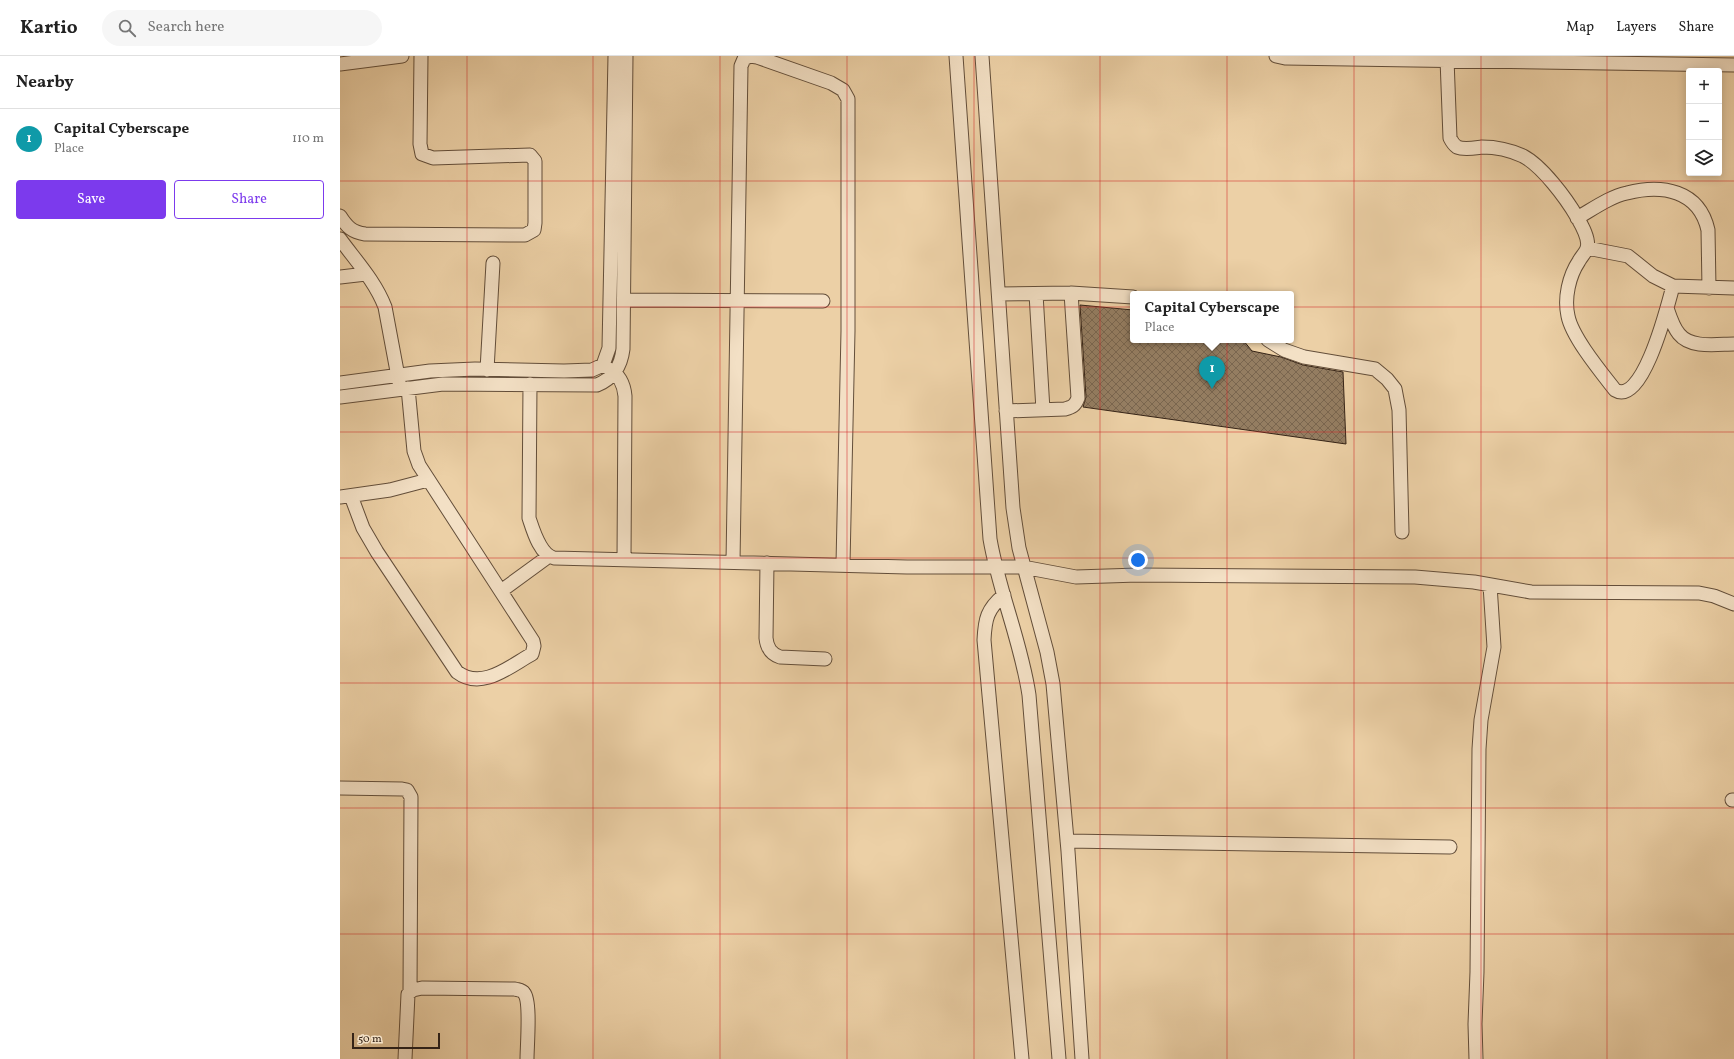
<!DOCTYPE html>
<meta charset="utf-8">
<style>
:root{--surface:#fff;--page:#f6f6f6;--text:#222;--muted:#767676;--line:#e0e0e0;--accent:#7c3aed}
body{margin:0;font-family:Vollkorn,serif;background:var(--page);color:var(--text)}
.controls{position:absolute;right:12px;top:12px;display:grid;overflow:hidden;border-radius:4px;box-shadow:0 2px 10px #0003}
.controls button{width:36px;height:36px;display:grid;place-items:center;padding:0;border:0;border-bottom:1px solid var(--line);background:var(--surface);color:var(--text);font:20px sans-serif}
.scale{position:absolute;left:12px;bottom:10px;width:88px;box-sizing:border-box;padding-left:4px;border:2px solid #352316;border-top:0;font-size:11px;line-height:14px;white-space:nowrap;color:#352316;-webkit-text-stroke:3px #f3e0c5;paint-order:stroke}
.you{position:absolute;left:798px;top:504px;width:14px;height:14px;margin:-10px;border:3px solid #fff;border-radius:50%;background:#1a73e8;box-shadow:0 0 0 6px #1a73e833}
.badge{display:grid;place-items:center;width:26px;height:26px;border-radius:50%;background:var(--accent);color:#fff;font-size:13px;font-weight:700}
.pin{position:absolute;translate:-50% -33px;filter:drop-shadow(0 1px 2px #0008)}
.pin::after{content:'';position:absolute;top:21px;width:14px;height:12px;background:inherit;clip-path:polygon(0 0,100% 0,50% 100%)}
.popup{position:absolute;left:790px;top:235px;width:164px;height:52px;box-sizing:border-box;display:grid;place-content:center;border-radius:4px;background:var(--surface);filter:drop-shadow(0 1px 3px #0005);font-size:13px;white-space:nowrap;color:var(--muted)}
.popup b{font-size:15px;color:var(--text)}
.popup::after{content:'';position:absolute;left:50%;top:100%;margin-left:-8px;border:8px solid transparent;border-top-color:var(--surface)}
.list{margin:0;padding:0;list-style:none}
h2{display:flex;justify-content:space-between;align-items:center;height:52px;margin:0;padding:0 16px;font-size:17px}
h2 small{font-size:13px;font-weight:400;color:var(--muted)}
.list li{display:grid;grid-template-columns:26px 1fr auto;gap:12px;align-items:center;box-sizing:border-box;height:60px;padding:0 16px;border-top:1px solid var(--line)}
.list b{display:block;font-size:15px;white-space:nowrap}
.list p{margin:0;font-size:13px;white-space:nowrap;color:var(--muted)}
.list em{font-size:13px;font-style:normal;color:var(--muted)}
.actions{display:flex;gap:8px;padding:12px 16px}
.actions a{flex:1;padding:9px 0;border:1px solid var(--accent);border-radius:4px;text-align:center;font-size:14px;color:var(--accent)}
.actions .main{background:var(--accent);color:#fff}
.icon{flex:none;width:22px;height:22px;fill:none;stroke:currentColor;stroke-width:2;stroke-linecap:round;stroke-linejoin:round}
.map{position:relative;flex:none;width:1394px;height:1003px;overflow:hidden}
header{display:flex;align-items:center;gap:24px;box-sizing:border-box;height:56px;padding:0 20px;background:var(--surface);border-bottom:1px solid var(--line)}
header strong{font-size:19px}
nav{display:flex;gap:22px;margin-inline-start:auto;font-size:14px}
.search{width:280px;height:36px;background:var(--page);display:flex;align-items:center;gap:10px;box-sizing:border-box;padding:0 14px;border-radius:22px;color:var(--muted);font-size:15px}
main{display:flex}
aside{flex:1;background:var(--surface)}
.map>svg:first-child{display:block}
.building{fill:url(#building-cross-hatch);stroke:#352316}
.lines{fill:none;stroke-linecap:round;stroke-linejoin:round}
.minor-casing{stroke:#634e3a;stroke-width:15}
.minor{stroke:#f3e0c5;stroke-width:13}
.grid{fill:none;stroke:#d62828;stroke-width:1;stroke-opacity:0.55}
</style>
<header>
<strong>Kartio</strong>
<div class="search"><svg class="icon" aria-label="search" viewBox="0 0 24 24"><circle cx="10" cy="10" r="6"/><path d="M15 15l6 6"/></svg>Search here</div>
<nav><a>Map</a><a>Layers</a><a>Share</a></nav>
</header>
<main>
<aside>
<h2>Nearby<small></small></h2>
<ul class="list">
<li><span class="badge" style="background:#0f9aa8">1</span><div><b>Capital Cyberscape</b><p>Place</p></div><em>110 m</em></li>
</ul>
<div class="actions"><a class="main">Save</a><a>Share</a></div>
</aside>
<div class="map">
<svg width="1394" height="1003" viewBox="0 0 1394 1003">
<defs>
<pattern id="building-cross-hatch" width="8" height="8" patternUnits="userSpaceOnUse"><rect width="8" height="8" fill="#947d61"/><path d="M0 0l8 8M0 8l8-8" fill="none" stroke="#7a664f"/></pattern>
</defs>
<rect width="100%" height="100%" fill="#ecd0a6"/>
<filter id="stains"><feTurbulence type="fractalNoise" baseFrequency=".005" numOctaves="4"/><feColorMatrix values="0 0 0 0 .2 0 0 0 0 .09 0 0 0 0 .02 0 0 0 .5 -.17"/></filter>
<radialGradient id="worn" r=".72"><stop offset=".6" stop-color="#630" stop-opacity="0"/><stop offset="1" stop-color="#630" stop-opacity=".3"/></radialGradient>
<path class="building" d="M740,249l53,5v30h110l9,11 29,6 22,8 40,7 3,72 -263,-37 3,-10z"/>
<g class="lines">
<g class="minor-casing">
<path id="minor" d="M616,0l34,483c9,53 31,102 39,156l30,364
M642,0l31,452 6,40 28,104 6,32 15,167 14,208
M936,0l9,2 449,7
M1107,3l3,79c2,4 4,7 7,9 7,3 17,1 25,0 14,0 28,3 41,9 19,10 43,42 54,61 4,7 13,22 10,31 -1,4 -6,9 -8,13 -10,15 -15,37 -11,55 4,21 33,56 47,74 28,17 53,-86 58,-104
M0,8l62,-8
M0,160c7,11 12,16 25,18l160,1 9,-5 1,-7v-62l-5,-6 -97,3 -11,-4 -2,-10 1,-88
M1237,162c16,-9 32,-21 50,-25 35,-9 72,-3 81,37l1,58
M0,183c16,22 35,42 45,68l14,75
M1247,192l41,8 25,20 20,10 61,2
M0,221l26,-3
M659,238l72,-1 62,4
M696,238l7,116
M284,244l199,1
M1327,252c3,9 6,19 12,26 12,15 39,10 55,10
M928,284l16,10 20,7 71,12 12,10 8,10 4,21 3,122
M269,313c11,6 15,16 16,27l-1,163
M147,314l6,-107
M0,327l90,-12 45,-2 89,2 28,-1 11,-5 6,-17 6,-292
M190,328l-1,134c4,12 11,37 25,40l353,9h116l53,10 62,-2 277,2 59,5 57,10 168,1 15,3 20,8
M0,341l103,-13 154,1c17,-7 24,-19 26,-36l3,-293
M666,355l59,-2c7,-2 10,-3 13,-11l-7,-105
M11,440l12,32 14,24 80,120c25,19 53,-6 75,-18l2,-8 -1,-5 -114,-176 -5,-14 -6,-63
M0,441l50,-7 38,-10
M393,506l8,-496 3,-7 6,-3 7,1 74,26 12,7 5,9v232l-5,233
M427,507l-1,75c1,10 5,16 14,19l45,2
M161,535l48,-35
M664,539c-17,14 -19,24 -20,45l38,419
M0,732l62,1 5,1 4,7 -1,195
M1392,744h2
M727,785l383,6
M65,1003l3,-65 5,-4 9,-2 93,1c3,1 7,1 9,4 7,8 3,53 3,66
M1136,1003l-1,-35 2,-52 2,-223 2,-29 13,-73 -4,-62"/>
</g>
<use href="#minor" class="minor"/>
</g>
<path class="grid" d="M127,0v1003M253,0v1003M380,0v1003M507,0v1003M634,0v1003M760,0v1003M887,0v1003M1014,0v1003M1141,0v1003M1267,0v1003M0,125h1394M0,251h1394M0,376h1394M0,502h1394M0,627h1394M0,752h1394M0,878h1394"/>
<rect width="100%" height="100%" filter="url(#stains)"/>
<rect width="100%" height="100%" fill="url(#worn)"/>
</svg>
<div class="controls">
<button>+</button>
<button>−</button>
<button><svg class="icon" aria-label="layers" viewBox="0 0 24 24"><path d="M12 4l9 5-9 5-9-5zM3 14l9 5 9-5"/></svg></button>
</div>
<div class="scale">50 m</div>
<div class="you"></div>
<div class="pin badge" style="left:872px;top:333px;background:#0f9aa8">1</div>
<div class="popup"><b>Capital Cyberscape</b>Place</div>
</div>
</main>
